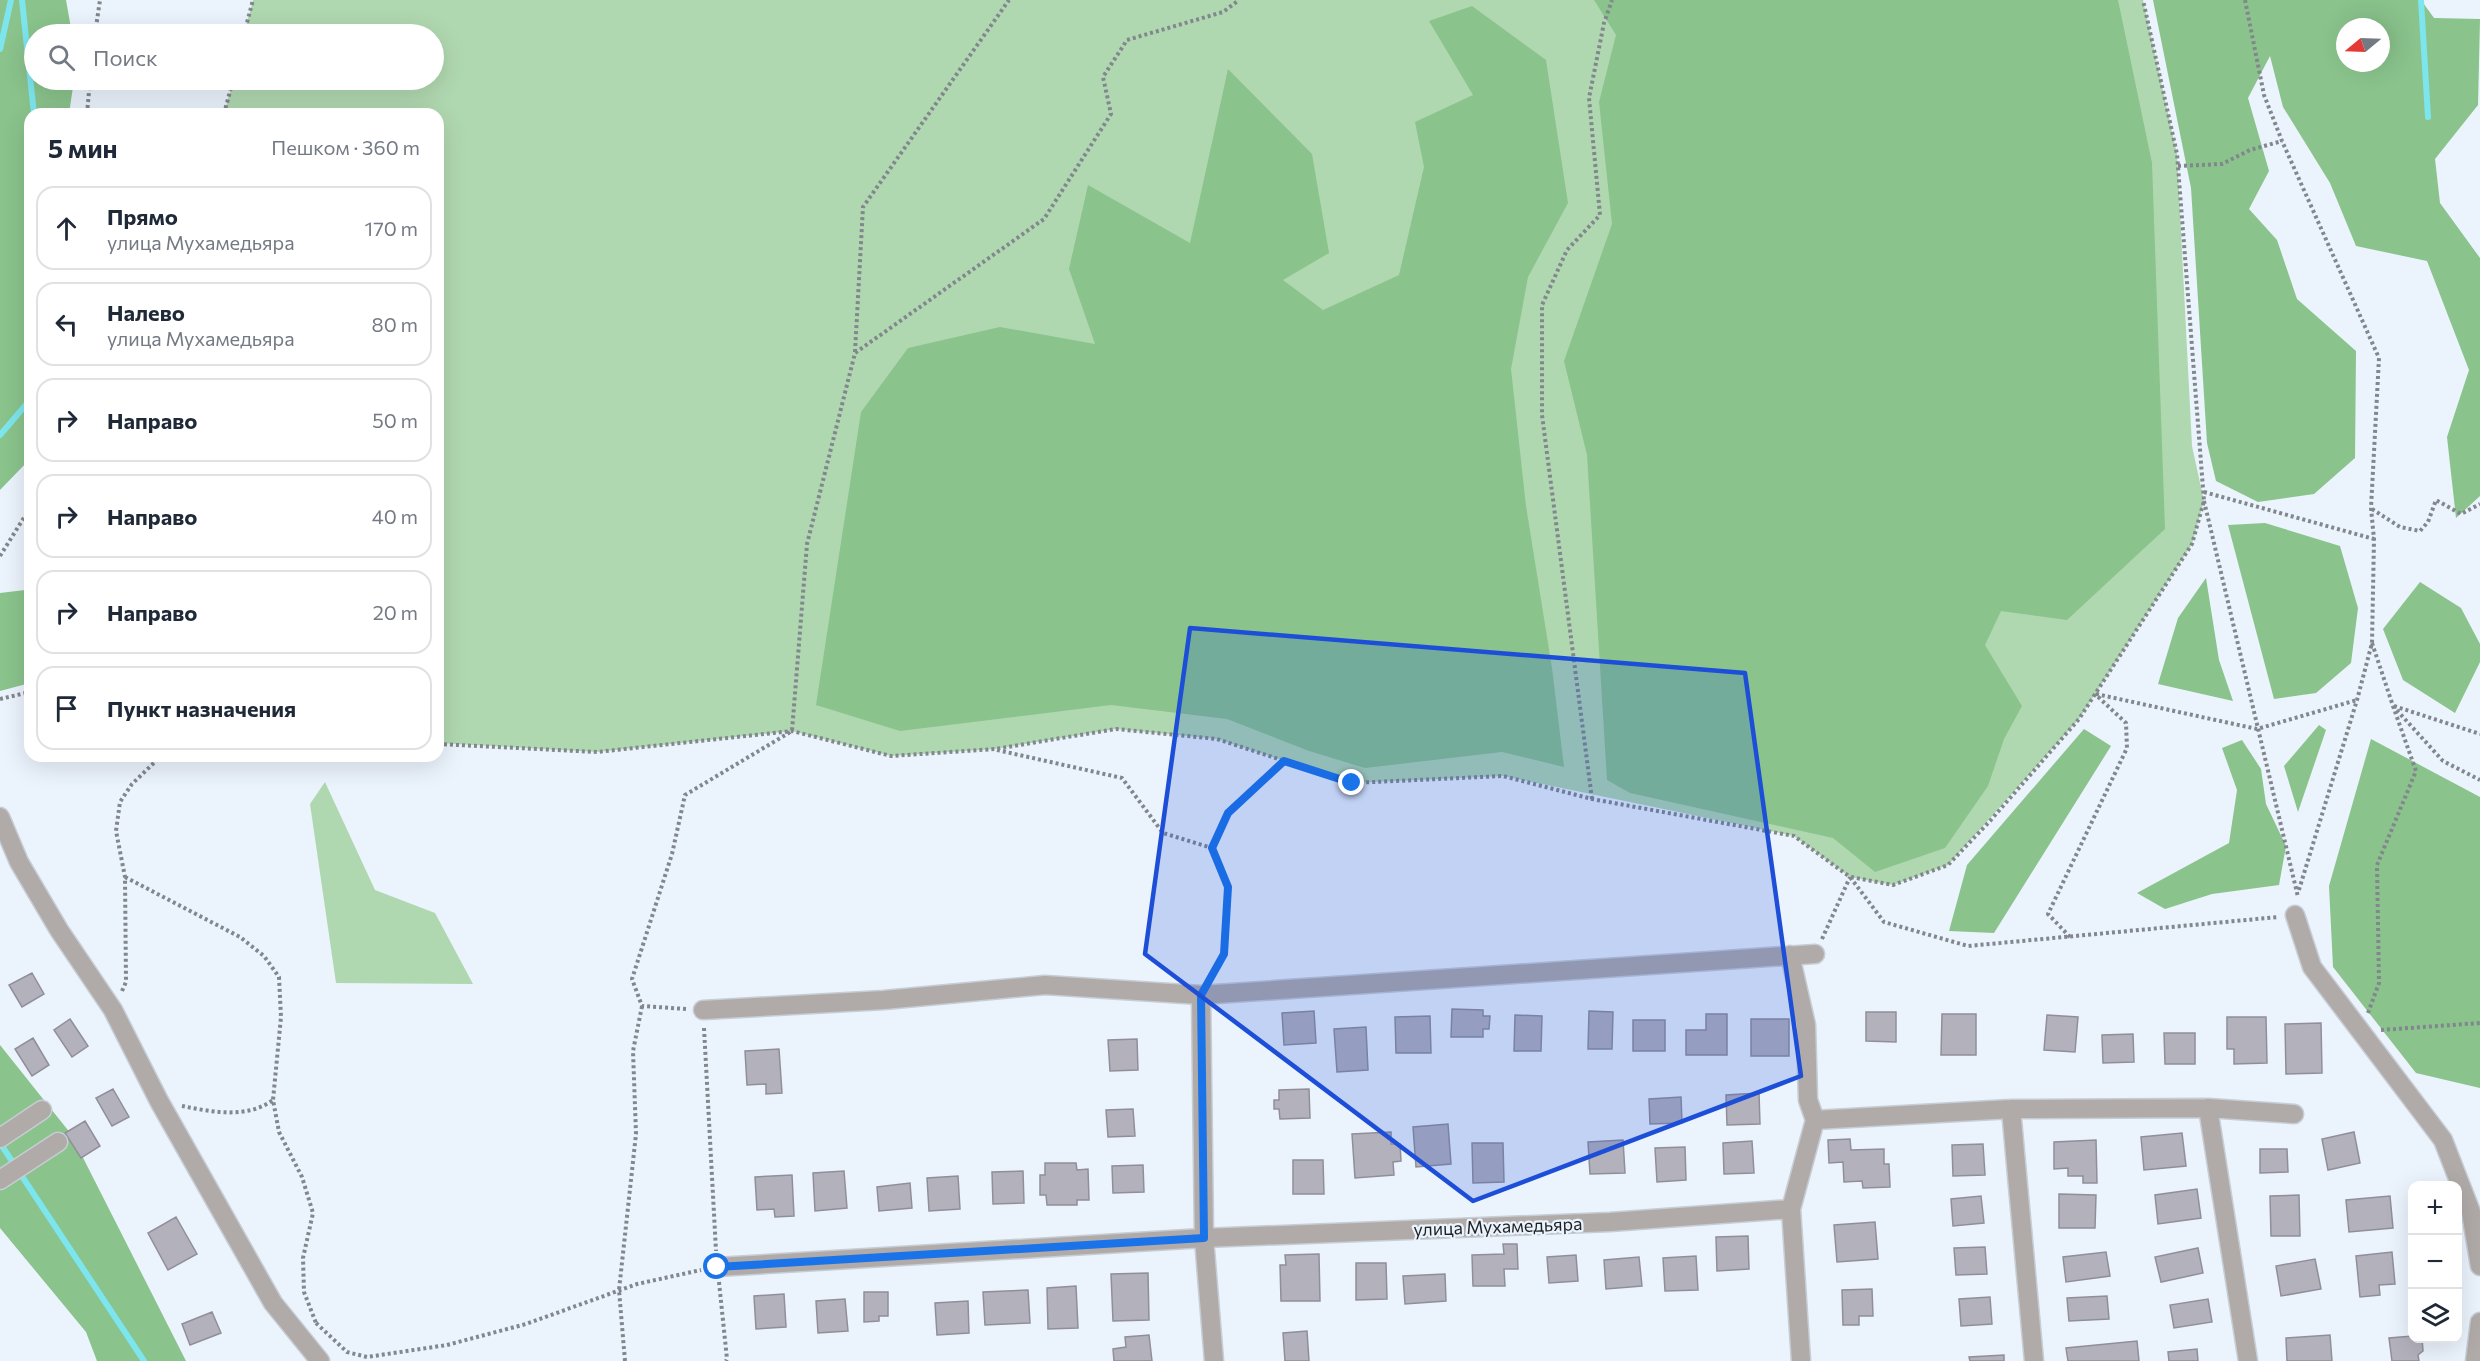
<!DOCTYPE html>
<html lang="ru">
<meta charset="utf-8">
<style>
:root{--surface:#fff;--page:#f2f2f3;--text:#1f2937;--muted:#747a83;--line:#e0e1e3}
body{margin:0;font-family:Commissioner,sans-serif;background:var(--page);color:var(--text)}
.controls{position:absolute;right:18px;bottom:18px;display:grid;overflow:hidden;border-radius:12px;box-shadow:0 6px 24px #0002}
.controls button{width:54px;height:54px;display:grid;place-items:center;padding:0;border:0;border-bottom:2px solid var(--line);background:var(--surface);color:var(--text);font:30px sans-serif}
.compass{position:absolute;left:2336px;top:18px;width:54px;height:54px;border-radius:50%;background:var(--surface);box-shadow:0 6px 24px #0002;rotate:251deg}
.stop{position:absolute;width:18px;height:18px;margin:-14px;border:4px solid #1a73e8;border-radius:50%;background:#fff}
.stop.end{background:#1a73e8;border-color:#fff;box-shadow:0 2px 6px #0008}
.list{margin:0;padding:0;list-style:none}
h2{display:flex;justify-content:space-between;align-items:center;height:78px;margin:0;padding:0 24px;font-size:26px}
h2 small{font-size:20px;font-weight:400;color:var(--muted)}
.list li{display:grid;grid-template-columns:39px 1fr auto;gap:18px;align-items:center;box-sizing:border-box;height:84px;margin:0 12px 12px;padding:0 12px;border:2px solid var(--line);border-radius:18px}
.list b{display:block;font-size:22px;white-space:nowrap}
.list p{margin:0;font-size:20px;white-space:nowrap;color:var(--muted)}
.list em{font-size:20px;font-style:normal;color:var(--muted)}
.icon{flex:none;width:33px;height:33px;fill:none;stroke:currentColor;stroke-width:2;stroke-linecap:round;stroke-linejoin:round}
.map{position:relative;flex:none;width:2480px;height:1361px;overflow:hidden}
.search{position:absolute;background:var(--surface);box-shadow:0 6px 24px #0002;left:24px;top:24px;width:420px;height:66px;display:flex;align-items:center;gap:15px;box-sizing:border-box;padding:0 21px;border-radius:33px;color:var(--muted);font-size:22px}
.panel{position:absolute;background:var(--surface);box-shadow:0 6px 24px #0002;left:24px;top:108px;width:420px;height:654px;border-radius:18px}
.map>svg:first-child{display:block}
.green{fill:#b0d8b0}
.forest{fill:#8ac38c;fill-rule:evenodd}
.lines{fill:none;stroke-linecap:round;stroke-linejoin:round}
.stream{stroke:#7de5ed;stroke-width:6}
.building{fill:#b3b1bc;stroke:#908f99;stroke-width:1.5}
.minor-casing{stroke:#c6cdd5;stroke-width:21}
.path{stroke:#82878d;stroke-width:4;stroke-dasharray:3 3;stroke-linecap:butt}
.minor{stroke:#b0aba8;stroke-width:18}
.route{stroke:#1a73e8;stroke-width:8}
.marked{fill:#1d4ed8;fill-opacity:0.2;stroke:#1d4ed8;stroke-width:4.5;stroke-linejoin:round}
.labels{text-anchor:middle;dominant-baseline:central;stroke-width:4.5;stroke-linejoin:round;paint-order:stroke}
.street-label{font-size:18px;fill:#1e2124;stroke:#ebf3fc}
</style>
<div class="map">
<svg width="2480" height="1361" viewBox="0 0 2480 1361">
<rect width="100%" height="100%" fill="#ebf3fc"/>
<path class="green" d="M253,0h1890l34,154 15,292 12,55 -12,43 -113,175 -131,146 -55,20 -43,-8 -56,-41 -291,-60 -151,7 -135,-44 -101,-10 -121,20 -104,7 -99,-25 -195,21 -159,-9v-629h-214l9,-34h201v-46h-190z
M325,782l50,108 60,23 38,71 -137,-1 -26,-179z"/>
<path class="forest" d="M0,0h66l6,34h-38v46h40l-5,34h-39v345l-30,31z
M1594,0h524l34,163 13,366 -98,91 -66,-9 -16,34 37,61 -18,33 -16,47 -43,62 -70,24 -42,-34 -203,-45 -23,-13 -20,-325 -23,-94 48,-137 -13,-122 17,-67z
M2153,0h268l13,18 46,1 -2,86 -43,54 5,44 40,55v238l-24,22 -9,-81 22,-67 -42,-109 -71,-15 -26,-63 -47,-76 -13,-51 -22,42 21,73 -20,38 28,31 20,59 59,52 -1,107 -41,36 -56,8 -42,-21 -9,-38 -16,-255zM2345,27h36v36h-36z
M1472,6l74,54 22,143 -40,74 -17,92 15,137 26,162 12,99 -62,-15 -137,16 -56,-17 -82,-32 -116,-14 -211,26 -84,-26 45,-293 47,-64 92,-21 95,17 -26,-75 19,-84 102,58 38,-174 84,85 17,99 -46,27 40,30 76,-35 25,-108 -9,-45 58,-27 -44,-74z
M2265,523l75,23 18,62 -7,55 -35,30 -42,6 -46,-174z
M2206,578l13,82 14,41 -75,-17 20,-66z
M2420,582l41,26 19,36v18l-25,51 -52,-33 -20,-51z
M30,583v100l-30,8v-98l25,-3z
M2319,725l7,5 -28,82 -14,-46z
M2084,729l27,17 -117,187 -45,-2 18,-66z
M2371,739l109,58v291l-64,-15 -83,-106 -4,-81z
M2242,740l19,29 5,35 20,42 -7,39 -67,9 -47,15 -28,-16 92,-50 8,-53 -15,-42z
M0,1045l71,89 115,227h-89l-11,-29 -86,-104z"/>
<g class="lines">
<path class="stream" d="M22,0l12,114
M2421,0l7,117
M0,49l11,-49
M30,269v19
M0,435l30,-35
M0,1143l144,218"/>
</g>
<path class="building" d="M32,973l12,21 -22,13 -13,-22z
M1452,1009l31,1v6h7l-1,13h-6v8h-32z
M1314,1011l2,32 -32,2 -2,-32z
M1589,1011l24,1 -1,37h-24z
M1866,1012h30v30l-30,-1z
M1706,1014h21v41h-41v-25h20z
M1942,1014h34v41h-35z
M1515,1015l27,1 -1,35h-27z
M2047,1015l31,2 -3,35 -31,-2z
M1430,1016l1,37h-35l-1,-36z
M2227,1017h39l1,46 -33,1v-15h-7z
M70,1019l18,27 -16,11 -18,-27z
M1751,1019h38v37h-38z
M1633,1020h32v31h-32z
M2321,1023l1,50 -36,1 -1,-50z
M1366,1027l2,43 -31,2 -3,-43z
M2164,1033h31v31h-30z
M2133,1034l1,28 -31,1 -1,-28z
M33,1038l16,27 -17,11 -17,-27z
M1137,1039l1,31 -28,1 -2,-31z
M779,1049l3,44 -16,1v-10l-19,1 -2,-34z
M113,1089l16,28 -17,9 -16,-28z
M1309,1089l1,29 -30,1 -1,-10h-5v-9h5v-10z
M1759,1093l1,31 -33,1 -1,-30z
M1681,1097l1,26 -32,1 -1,-25z
M1133,1109l2,27 -27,1 -2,-27z
M85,1121l15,25 -19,12 -16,-25z
M1448,1124l3,40 -35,3 -3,-40z
M1391,1132v12h9l1,17 -8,1 1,13 -39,3 -3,-44z
M2354,1132l6,31 -32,7 -6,-31z
M2182,1133l4,33 -42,4 -3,-33z
M1850,1139l1,11 33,-1v15h5l1,23 -27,1 -1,-7 -18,1 -1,-20 -14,1 -1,-23z
M1623,1140l2,33 -35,1 -2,-32z
M2096,1140l1,43h-14v-7h-15v-8l-14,1v-27z
M1752,1141l2,32 -30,1 -1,-31z
M1472,1143h31l1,39 -31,1z
M1983,1144l2,31 -32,1 -1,-31z
M1685,1147l1,33 -29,2 -2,-34z
M2260,1149h27l1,23 -28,1z
M1293,1160h30l1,34h-31z
M1045,1163h31l1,7 11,-1 1,31h-12v5h-30l-1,-10h-6v-20h5z
M1143,1165l1,27 -31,1 -1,-27z
M844,1171l3,37 -32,3 -2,-38z
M1023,1171l1,32 -31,1 -1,-32z
M792,1175l2,41 -19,1 -1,-8 -17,1 -2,-33z
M958,1176l2,33 -31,2 -2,-33z
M910,1183l2,25 -33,3 -2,-24z
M2197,1189l4,29 -43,6 -3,-29z
M2059,1194l37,1 -1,33h-36z
M2299,1195l1,41h-29l-1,-40z
M1981,1196l3,27 -31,3 -2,-27z
M2390,1196l3,32 -44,4 -3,-32z
M176,1217l21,37 -29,16 -20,-37z
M1875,1222l3,37 -41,3 -3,-37z
M1748,1236l1,33 -32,2 -1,-34z
M1503,1244h14l1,25h-14l1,17h-32l-1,-31 32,-1z
M1985,1247l2,27 -31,1 -2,-27z
M2198,1248l5,25 -42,9 -6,-25z
M2106,1252l4,24 -44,6 -3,-25z
M2392,1252l3,32 -16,1 1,10 -20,2 -4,-41z
M1319,1254l1,47h-39l-1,-36h6l-1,-10z
M1576,1255l2,26 -29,2 -2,-26z
M1696,1256l2,34 -33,1 -2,-33z
M1639,1257l3,29 -36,3 -2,-29z
M2315,1259l6,30 -40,7 -5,-30z
M1356,1263h30l1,36 -31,1z
M1148,1273l1,47 -36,1 -2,-47z
M1445,1274l1,27 -41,3 -2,-28z
M1076,1286l2,42 -30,1 -1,-41z
M1872,1289l1,27h-14v9h-16l-1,-35z
M1028,1290l2,33 -45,2 -2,-33z
M864,1292h24v24h-9v5l-15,1z
M784,1294l2,33 -30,2 -2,-33z
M2107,1296l2,23 -40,2 -2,-23z
M1990,1297l2,27 -31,2 -2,-27z
M845,1299l3,32 -30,2 -2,-32z
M2208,1299l4,23 -38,6 -4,-23z
M968,1301l1,32 -32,2 -2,-32z
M212,1312l9,21 -31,12 -8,-21z
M1307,1331l2,30h-24l-2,-28z
M1149,1335l3,26h-38l-1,-12 13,-2 -1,-10z
M2330,1335l2,26h-45l-1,-23z
M2412,1336v2h10l1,13 -5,4 1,6h-27l-3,-23z
M2137,1341l2,20h-71l-2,-13z
M2197,1349l1,12h-29l-1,-9z
M2004,1355v6h-34l-1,-4z"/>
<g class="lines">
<g class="minor-casing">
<path id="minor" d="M0,817l19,45 40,68 54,80 46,91 114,202 47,58
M2295,915l17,52 131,173 28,72 9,54
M1790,955l16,70 2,75 7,20 -24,89 10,152
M1201,995l3,243 10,123
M703,1010l181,-10 161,-15 156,10 614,-41
M2208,1108l40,253
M2011,1109l23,252
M1815,1120l196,-11 197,-1 86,6
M0,1138l42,-28
M0,1180l58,-38
M717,1267l487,-29 406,-16 181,-13
M2475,1361l5,-39"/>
</g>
<path class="path" d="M2245,0l19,95 18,46 97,217 -8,150 3,31 -2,104 -15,57 -59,193
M95,34l5,-34
M244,34l9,-34
M87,114l3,-34
M224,114l9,-34
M2178,166l44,-2 28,-14 32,-9
M855,352l8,-145 146,-207
M2204,492l170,47
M2204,501l94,396
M2372,509l28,18 20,4 8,-9 8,-22 25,14 19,-10
M0,556l30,-48
M2372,643l21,63 50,55 37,19
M2096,694l161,35 100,-29
M0,699l30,-7
M2394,706l86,28
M438,744l159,8 195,-21 99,25 104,-7 121,-20 101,10 135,44 151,-7 89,23 202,37 56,41 34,45 84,24 310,-29
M997,750l125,28 41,55 49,15
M1592,799l-50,-384v-110l25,-55 33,-35 -11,-117 15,-75 8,-23
M125,877l115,60 24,19 15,21 2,40 -8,83 6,32 23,45 11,36 -10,45 1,34 12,31
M1851,877l42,8 55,-20 42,-44 89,-102 113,-175 12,-43 -27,-347 -34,-154
M2070,937l-22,-23 79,-166 -1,-25 -31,-29
M1822,939l28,-62
M1211,976l13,-22 4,-67 -16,-39 16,-35 56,-52
M122,991l4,-9 -1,-105 -9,-46 4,-29 12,-18 29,-28
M686,1009l-44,-3 -10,-27 40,-125 13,-59 107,-64 15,-187 48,-191 189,-134 67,-105 -8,-37 24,-37 96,-28 16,-12
M2368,1013l11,-30 -2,-118 39,-94 -23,-65
M704,1028l12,223
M2381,1030l99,-7
M182,1106c30,6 65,13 91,-6
M719,1282l8,77 -1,2
M316,1323l31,29 20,5 80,-12 79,-21 111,-40 64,-14
M625,1361l-6,-71 17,-156 -3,-83 9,-45"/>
<use href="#minor" class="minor"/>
</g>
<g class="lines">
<path class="route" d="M717,1267l487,-29 -3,-243 23,-41 4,-67 -16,-39 16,-35 56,-52 68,22"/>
</g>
<path class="marked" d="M1190,628l555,45 56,403 -328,125 -328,-247z"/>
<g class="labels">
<g class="street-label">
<text transform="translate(1498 1226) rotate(-2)">улица Мухамедьяра</text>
</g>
</g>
</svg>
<div class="controls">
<button>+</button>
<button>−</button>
<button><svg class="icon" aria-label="layers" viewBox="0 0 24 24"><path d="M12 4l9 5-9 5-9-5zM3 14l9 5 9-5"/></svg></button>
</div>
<svg class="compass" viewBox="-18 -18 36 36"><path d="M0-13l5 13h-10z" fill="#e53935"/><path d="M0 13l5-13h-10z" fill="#747a83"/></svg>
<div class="stop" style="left:717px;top:1267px"></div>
<div class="stop end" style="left:1352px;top:783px"></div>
<div class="search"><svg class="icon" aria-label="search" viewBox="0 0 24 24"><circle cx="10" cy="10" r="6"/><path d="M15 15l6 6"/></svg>Поиск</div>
<section class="panel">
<h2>5 мин<small>Пешком · 360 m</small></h2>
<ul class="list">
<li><svg class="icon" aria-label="ahead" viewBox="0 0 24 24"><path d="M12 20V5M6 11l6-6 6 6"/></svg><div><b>Прямо</b><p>улица Мухамедьяра</p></div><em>170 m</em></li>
<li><svg class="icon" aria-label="left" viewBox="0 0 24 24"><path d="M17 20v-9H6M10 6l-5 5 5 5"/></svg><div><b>Налево</b><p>улица Мухамедьяра</p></div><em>80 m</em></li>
<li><svg class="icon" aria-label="right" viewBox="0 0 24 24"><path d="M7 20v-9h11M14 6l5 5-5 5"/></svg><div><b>Направо</b></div><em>50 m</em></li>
<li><svg class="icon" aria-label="right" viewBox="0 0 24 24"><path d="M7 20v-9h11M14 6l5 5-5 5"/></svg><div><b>Направо</b></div><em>40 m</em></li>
<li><svg class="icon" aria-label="right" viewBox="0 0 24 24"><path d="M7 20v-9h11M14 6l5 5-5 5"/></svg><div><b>Направо</b></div><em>20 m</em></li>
<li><svg class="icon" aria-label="arrive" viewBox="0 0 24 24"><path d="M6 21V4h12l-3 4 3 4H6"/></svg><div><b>Пункт назначения</b></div></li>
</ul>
</section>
</div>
